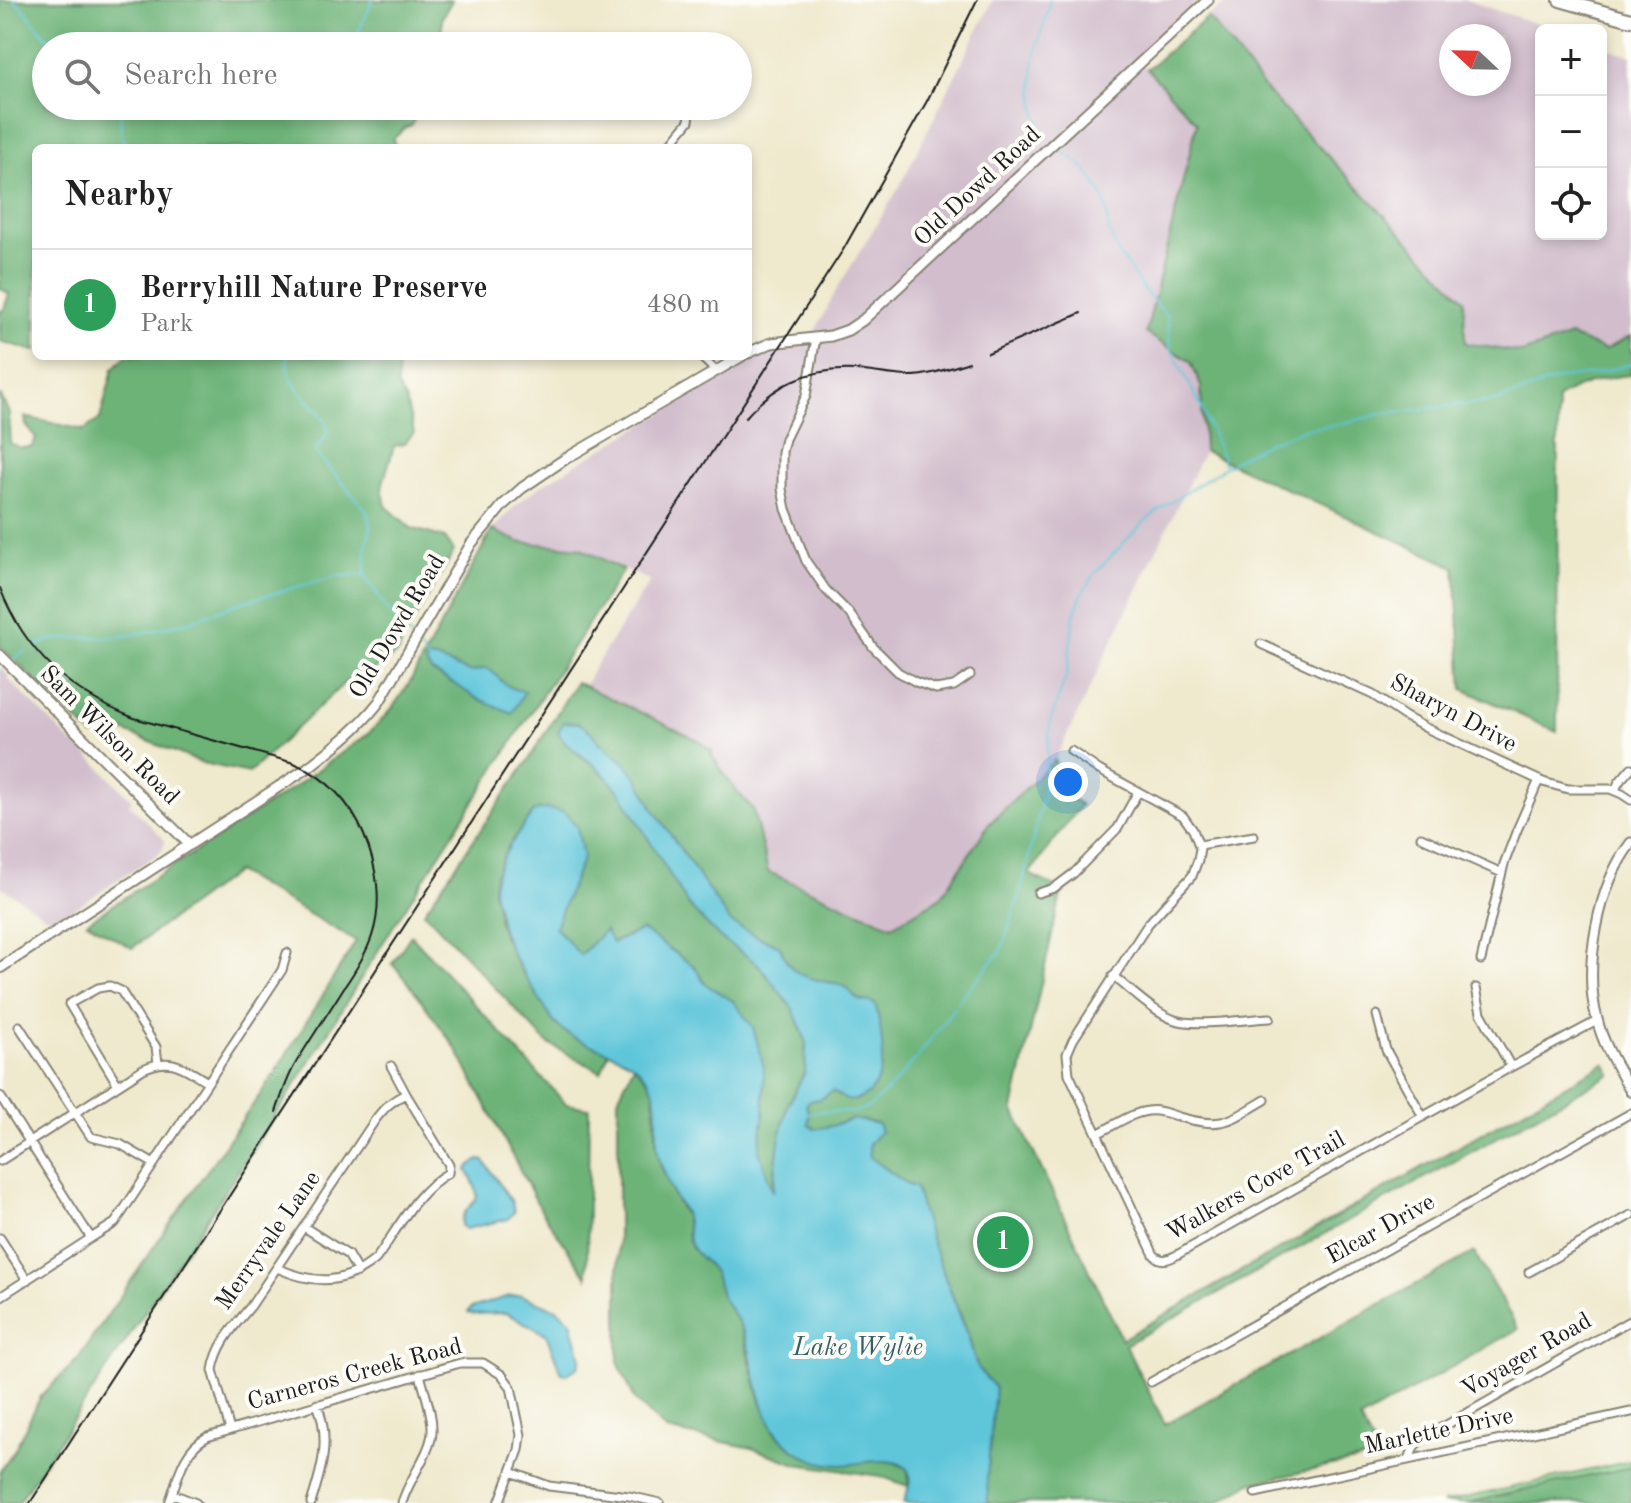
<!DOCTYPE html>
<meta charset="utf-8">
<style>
:root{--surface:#fff;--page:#f6f6f6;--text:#222;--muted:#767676;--line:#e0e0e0;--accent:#111827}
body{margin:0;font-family:"Old Standard TT",serif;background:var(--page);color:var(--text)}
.controls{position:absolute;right:24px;top:24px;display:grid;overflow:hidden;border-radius:12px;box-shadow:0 4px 12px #0003}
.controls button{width:72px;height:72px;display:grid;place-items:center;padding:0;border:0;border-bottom:2px solid var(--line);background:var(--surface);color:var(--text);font:40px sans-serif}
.compass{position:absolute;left:1439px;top:24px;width:72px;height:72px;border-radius:50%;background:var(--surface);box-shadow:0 4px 12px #0003;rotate:292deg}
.you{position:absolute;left:1068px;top:782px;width:28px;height:28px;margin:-20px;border:6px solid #fff;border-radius:50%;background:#1a73e8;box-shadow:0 0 0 12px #1a73e833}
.badge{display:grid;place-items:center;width:52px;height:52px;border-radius:50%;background:var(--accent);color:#fff;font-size:26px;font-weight:700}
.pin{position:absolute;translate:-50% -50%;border:4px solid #fff;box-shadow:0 2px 8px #0006}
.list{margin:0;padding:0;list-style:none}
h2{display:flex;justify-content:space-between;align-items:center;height:104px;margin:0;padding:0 32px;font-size:34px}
h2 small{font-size:26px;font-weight:400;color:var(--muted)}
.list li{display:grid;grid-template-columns:52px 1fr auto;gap:24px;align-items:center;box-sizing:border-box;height:112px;padding:0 32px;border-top:2px solid var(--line)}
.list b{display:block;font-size:30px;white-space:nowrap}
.list p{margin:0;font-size:26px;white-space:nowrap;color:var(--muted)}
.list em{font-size:26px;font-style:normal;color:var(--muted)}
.icon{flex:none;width:44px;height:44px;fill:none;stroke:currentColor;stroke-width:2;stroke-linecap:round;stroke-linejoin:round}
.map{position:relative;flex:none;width:1631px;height:1503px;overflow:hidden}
.search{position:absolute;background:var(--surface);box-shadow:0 4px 12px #0003;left:32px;top:32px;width:720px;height:88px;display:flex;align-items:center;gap:20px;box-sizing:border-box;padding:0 28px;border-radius:44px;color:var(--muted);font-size:30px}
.panel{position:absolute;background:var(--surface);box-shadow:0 4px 12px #0003;left:32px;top:144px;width:720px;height:216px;border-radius:12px}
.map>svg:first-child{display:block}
.industrial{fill:#d1bdcc;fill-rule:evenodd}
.green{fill:#87d18d;stroke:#527654;stroke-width:2}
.forest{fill:#6db378;stroke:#44684a;stroke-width:2}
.water{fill:#5ec6da;stroke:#3d717b;stroke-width:2}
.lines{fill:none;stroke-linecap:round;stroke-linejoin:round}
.stream{stroke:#5ec6da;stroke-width:2}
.minor-casing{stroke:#868274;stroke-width:11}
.tertiary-casing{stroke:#868274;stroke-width:13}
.motorway-casing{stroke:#868274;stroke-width:16}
.minor{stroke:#fff;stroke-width:7}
.tertiary{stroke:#fff;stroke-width:9}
.motorway{stroke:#fff;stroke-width:12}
.rail{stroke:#1c1c1c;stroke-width:2}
.labels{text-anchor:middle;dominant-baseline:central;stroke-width:8;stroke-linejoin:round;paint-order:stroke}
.street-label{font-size:24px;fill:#1c1c1c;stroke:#fdfcf7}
.water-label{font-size:26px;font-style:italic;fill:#366068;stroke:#fdfcf7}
</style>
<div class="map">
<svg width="1631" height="1503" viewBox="0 0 1631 1503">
<rect width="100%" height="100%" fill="#fdfcf7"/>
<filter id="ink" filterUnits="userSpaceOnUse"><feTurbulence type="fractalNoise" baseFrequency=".0125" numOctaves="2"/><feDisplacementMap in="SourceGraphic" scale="16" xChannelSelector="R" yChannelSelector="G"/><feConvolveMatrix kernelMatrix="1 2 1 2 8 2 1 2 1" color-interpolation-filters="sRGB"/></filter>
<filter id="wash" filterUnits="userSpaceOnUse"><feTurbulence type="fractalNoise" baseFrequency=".006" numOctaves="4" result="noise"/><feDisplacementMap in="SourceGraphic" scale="32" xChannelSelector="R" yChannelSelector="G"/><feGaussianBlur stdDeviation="1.8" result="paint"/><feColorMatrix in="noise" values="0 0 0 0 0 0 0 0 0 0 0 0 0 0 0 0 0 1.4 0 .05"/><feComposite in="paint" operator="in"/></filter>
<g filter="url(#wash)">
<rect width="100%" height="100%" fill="#efe9cd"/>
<path class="industrial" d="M993,0h206l-63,60 11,9 50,54 -51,209 45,29 10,25 3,65 -149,309 -66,64 -48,73 -49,29 -124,-54 -15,-63 -19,-21 -23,-35 1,-1 -14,-12 -113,-55 7,-14 58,-90 -69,-33 -62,-6 -27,-12 23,-24 21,-17 35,-22 196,-115 48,-21 22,-42 63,-103z
M1229,0h237l89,30h-14v204h60v-188l30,10v280l-26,14 -35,-13 -48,16 -58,-9 -256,-327zM1451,36h48v48h-48z
M0,667l9,9 -2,2 66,66 2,-2 57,58 -3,4 35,35 1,4 -4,9 -107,70 -54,-36z"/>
<path class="green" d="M1631,1461v42h-189z"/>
<path class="forest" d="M0,0h452l-10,18v28h-396v60h369l2,7 -5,12 -6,2 -13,12 3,9h-360v202l-2,1 -34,-10v-29l4,-3 5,-15 -9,-6z
M1208,17l61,77 195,205 1,44 57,10 48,-17 35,14 26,-14v39c-27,2 -50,9 -73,23l-1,334 -94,-43 -8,-122 -251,-116 -3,-65 -10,-24 -45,-29 51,-210 -50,-54z
M126,356h272l-1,30 9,15 8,32 -10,11 -10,2 -12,41 4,19 25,22 34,10 9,13 -51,88 -4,13 -24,17 -19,3 -107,101 -47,-10 -96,-39 -13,12 -93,-90v-251l9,18 1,30 10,5 12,-1 4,-9 -10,-13 -1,-8 59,13 16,-11 13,-50z
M492,530l27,12 62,6 42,22 -234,363 -98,159 -273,411h-18v-31l15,-23 26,-53 37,-37 77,-114 120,-172 81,-132 -120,-69 -104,76 -45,-26 204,-133 77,-55 22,-23 20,-29z
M576,682l122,58 15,12 -2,2 23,34 19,21 15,63 124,54 49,-29 48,-73 66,-64 5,29 21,16 -52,69 33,16 -49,219 109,230 483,-276 6,11 -486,271 40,79 309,-172 44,77 -158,91 19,36 -128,27 -35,20h-228l-1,-24 8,-91c-4,-7 -11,-11 -16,-19 -7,-12 -8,-28 -13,-41 -20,-47 -38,-91 -51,-141l-7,-2 -38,-28 -1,-13 9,-20 -16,-4 -47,9 -7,-5 1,-10 -3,-9 3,-4 11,-2 62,-36 -6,-57c-7,-6 -9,-3 -17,-6 -6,-3 -8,-10 -14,-13 -5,-4 -12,-4 -18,-5 -26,-5 -39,-9 -47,-36l-24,-10 -26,-14 -76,-112 -18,-33 -12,-15 -25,-20 -8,-10 -27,-10 -2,4 16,28 18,12 25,27 67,112 32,33 38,26 35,45 13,32 -1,31 -17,33 -9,36 -7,53 -13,-43 5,-38 -31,-112 -28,-17 -10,-17 -53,-37 -30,13 -7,-12 -25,25 -25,-29 28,-70 -49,-46 -26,36 -13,29 -2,12 5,23v8l5,16 13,27 37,59 22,17 34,14 -8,20 -54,-29 -123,-131 104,-151z
M411,935l155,169 23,4 -2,169 -46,-67 -84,-160 -52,-72 -13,-14z
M634,1065l16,17 4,9 2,48 3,22 14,34 12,20 3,22 4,12 20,19 5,10 4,17 19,29 20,75 16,35 21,17 26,12 18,2 37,-5 15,2 12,5 3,4v15l-28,-10 -84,-12 -44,-16 -86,-18 -31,-30 -17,-38v-264z
M1631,1467v36h-165z"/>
<path class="water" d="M428,658l8,1 34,13 17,-4c16,10 15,21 38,23l-13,22 -36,-15 -18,-12 -15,-8 -11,-6 -5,-7 -1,-5z
M564,722l15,1 12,9 8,10 25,20 13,15 17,33 76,112 26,14 24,10c8,27 22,31 47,36 6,1 13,1 18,5 6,3 8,10 14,13 8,3 11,-1 17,6 6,28 16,76 -15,92 -13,6 -18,1 -28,-7l-13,8 -11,2 -3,4 3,9 -1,10 6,5 17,-3 21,-7 26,5 3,7 -12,13 1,13 38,28 7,2c13,49 31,94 50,141 6,13 7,29 14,41 5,8 12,12 16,19l-8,91 1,24h-84c2,-9 8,-21 5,-30 -8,-21 -52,-8 -69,-8 -30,0 -60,-20 -72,-47 -14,-30 -14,-64 -28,-93 -5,-11 -15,-20 -19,-31 -4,-8 -3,-16 -8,-23 -5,-9 -15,-14 -20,-22 -8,-11 -4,-24 -8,-36 -2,-5 -6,-10 -10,-15 -5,-10 -10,-23 -14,-34 -10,-25 3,-61 -12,-83 -22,-34 -70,-30 -96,-60 -21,-37 -48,-67 -55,-110 -2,-11 -7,-19 -4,-30 6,-26 25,-49 40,-70l12,-2 18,3 13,15 6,30 -28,70 25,28 25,-25 7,13 30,-13 53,37 10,17 28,17 20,26 11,40v46l-5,38 14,41 6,-51 9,-36 17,-33 1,-31 -13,-32 -35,-45 -38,-26 -32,-33 -67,-112 -25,-27 -31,-23 -7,-11z
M479,1160l5,1 28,41 2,10 -6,7 -42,10 -5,-3c1,-19 15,-21 16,-30 1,-7 -7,-20 -10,-26l2,-4z
M520,1295l37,14 14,12 10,37 -3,9 -11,7 -6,-1 -15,-39 -40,-21 -33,1 -5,-2 3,-4 35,-11z"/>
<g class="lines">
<path class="stream" d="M14,0c16,14 26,33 43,46
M352,46l21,-46
M120,106l1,28 5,14
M1046,138c-14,-24 -16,-68 -8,-94 4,-15 9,-29 12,-44
M1058,148l23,17 9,10 12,19 5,17 1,17 9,23 26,38 24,27 3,31 32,61 23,57
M288,356c-8,35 45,55 39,77 -1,5 -8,11 -10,16v5l49,56 5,16 -5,21 -1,28 19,30 27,32
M36,646l13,-6 20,-2 49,-1 24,-4 48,-12 53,-19 93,-26 28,-1
M418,646l10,14
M13,659l13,-8
M0,672h1
M807,1114l14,-3 33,1 15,-5 5,-4 14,-13 29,-32 48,-65 36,-42 18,-54 25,-105 6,-69 17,-50 7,-59 9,-22 13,-20 48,-50 15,-12 83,-54 25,-13 38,-14 30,-4 51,-12 112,-12 63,-23 32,-4 38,-10"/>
</g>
</g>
<g filter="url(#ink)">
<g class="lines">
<g class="minor-casing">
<path id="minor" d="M667,148l22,-27 2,-15
M816,338l-10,58 -21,43 -3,13v37l4,20 20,52 20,29 23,23 24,34 25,25 18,10 20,7 18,-3 16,-11
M700,356l16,15
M1261,644l112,51 31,21 22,12 117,54 25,7h42l12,5 9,6
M1071,751l28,19 84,46 10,14 7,18 -2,12 -6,16 -44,48 -75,116 -6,14 2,20 85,181c7,7 13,5 21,1l336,-189 86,-46
M1615,790l4,-8 12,-14
M1421,837l81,36
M1200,845l54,-9
M1038,893l16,-5 20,-15 44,-45 20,-36
M1481,960l23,-96 13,-34 22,-50
M1113,976c18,14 41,37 62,44 21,7 71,-1 95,-2
M1476,988l5,25 30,54
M1377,1015l9,35 37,67
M19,1026l72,111 29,7 34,20
M118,1085l-49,-81 29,-16 12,-2 11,5 35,56 2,16
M0,1096l91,142 24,-15 167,-253 5,-17
M1097,1134c16,-8 34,-21 51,-23 11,-2 21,3 31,6 43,12 49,5 86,-17
M0,1161l143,-92c30,-13 39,-2 65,13
M304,1227l44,28 10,17
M0,1238l27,42
M277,1268c36,16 67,18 99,-9 22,-30 39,-67 72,-86l1,-8 -43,-71 -15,-28
M1529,1272l102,-57
M0,1297l91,-59
M1151,1382l480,-269
M230,1430l-17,-60c4,-26 22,-45 38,-64l124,-186c9,-12 17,-20 31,-26
M1409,1459l6,-14 19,-13 197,-112
M511,1472l38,14 80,10 31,7
M1255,1493l376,-81
M173,1494l23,9
M169,1503c9,-24 13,-53 38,-66l253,-74h23l19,12 9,12 10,48 -2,15 -20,53
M311,1503c11,-34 20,-64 6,-99
M402,1503c6,-23 29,-50 30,-71 1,-19 -8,-40 -12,-58"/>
</g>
<g class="tertiary-casing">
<path id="tertiary" d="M748,353l23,-10 60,-7 17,-6 15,-10 345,-320
M0,655l190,190
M1631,843c-33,42 -48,125 -34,176 6,26 21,49 34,72
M0,968l306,-199c27,-21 52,-40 73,-67l92,-158 32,-39 19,-17 43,-29 177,-103"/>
</g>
<g class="motorway-casing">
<path id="motorway" d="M1560,0l71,20"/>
</g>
<use href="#minor" class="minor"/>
<use href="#tertiary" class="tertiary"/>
<use href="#motorway" class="motorway"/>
<path class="rail" d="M988,353l93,-40
M745,418c30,-34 63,-50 109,-48 18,1 36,6 55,6 20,0 41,-8 60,-14
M0,588c25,64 70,105 134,130l160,45c33,15 56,38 70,72 13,31 19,68 8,101 -6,19 -18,37 -29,53 -15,24 -31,48 -46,72 -10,16 -15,34 -21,51
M30,1503l813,-1253 84,-149 50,-101"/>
</g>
</g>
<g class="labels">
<g class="street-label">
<text transform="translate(978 187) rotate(-43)">Old Dowd Road</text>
<text transform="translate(398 627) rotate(-59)">Old Dowd Road</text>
<text transform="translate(1453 714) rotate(28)">Sharyn Drive</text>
<text transform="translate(109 736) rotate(45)">Sam Wilson Road</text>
<text transform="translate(1256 1187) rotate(-29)">Walkers Cove Trail</text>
<text transform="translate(1381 1230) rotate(-29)">Elcar Drive</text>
<text transform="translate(269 1241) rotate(-55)">Merryvale Lane</text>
<text transform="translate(1527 1356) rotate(-30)">Voyager Road</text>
<text transform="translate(355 1375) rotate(-15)">Carneros Creek Road</text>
<text transform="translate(1439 1432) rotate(-12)">Marlette Drive</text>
</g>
<g class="water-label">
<text x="858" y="1348">Lake Wylie</text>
</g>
</g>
</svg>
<div class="controls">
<button>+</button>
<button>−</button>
<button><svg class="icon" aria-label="locate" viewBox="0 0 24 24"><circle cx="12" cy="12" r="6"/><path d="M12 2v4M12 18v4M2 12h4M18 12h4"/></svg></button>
</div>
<svg class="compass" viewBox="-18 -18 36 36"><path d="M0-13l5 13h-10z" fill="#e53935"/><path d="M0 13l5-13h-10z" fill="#767676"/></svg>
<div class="you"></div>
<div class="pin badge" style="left:1003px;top:1242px;background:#2e9e5b">1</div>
<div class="search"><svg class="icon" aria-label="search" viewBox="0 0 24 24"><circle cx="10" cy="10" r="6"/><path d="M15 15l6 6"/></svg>Search here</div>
<section class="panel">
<h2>Nearby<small></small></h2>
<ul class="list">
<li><span class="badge" style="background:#2e9e5b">1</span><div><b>Berryhill Nature Preserve</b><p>Park</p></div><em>480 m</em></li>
</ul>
</section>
</div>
